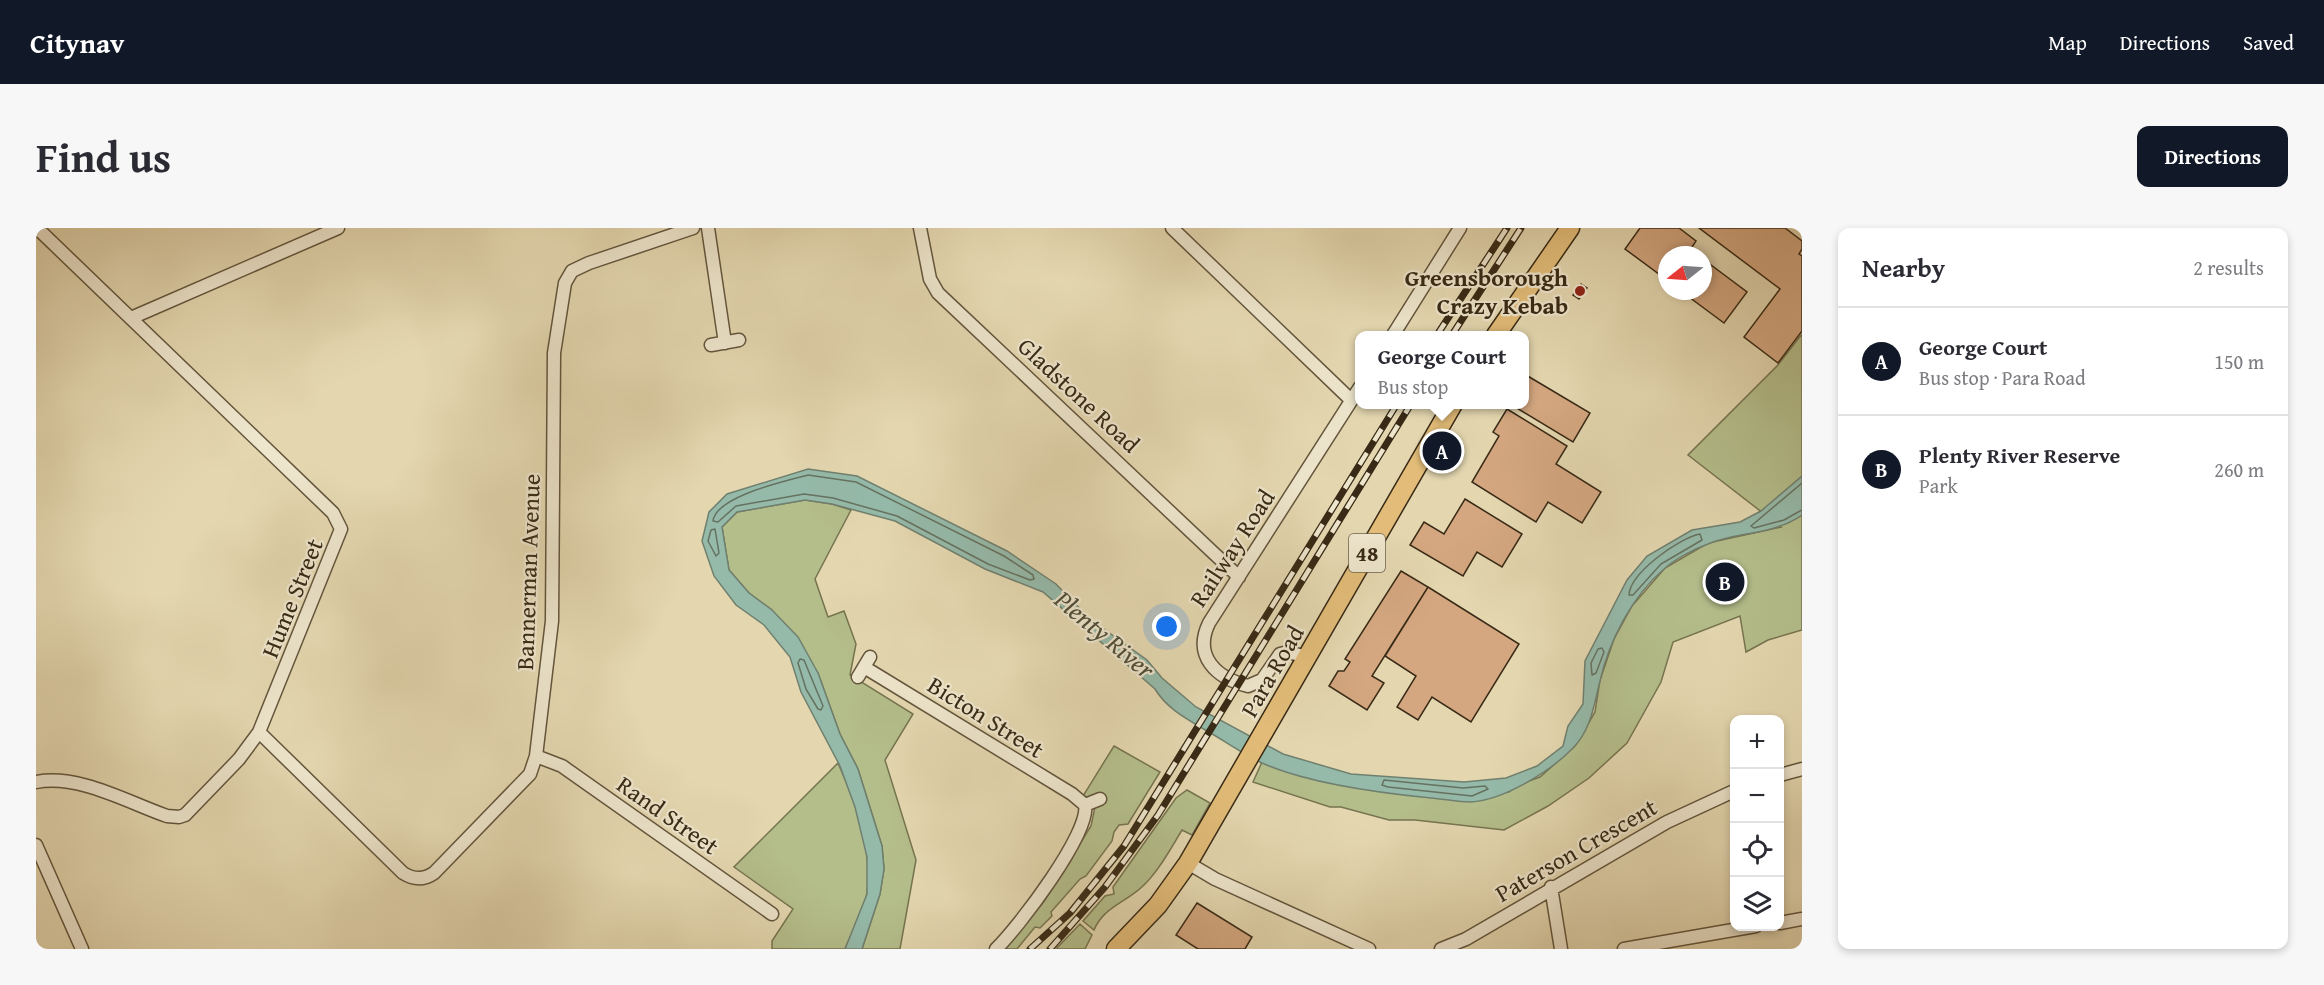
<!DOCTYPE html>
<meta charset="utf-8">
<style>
:root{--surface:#fff;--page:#f7f7f7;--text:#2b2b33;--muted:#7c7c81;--line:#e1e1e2;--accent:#111827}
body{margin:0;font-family:"Gentium Book Plus",serif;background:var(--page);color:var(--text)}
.controls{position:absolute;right:18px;bottom:18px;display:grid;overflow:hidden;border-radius:12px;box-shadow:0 3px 9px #0003}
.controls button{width:54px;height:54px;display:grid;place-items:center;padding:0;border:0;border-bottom:2px solid var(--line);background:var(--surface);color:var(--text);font:30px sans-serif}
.compass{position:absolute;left:1622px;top:18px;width:54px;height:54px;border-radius:50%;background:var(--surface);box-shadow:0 3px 9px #0003;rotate:253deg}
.you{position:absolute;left:1131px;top:399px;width:21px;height:21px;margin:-15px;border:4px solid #fff;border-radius:50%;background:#1a73e8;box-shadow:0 0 0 9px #1a73e833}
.badge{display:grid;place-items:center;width:39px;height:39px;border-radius:50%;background:var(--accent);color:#fff;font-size:20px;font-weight:700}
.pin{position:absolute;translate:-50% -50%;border:3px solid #fff;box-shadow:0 2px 6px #0006}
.popup{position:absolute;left:1319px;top:103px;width:174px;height:78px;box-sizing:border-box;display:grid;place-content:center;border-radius:12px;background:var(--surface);filter:drop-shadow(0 2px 4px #0005);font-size:20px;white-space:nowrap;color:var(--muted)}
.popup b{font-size:22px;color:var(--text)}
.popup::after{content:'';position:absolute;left:50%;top:100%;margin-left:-12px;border:12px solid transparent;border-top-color:var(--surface)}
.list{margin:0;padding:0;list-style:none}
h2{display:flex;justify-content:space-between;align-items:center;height:78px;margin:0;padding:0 24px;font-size:26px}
h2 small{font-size:20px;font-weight:400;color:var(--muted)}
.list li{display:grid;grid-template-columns:39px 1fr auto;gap:18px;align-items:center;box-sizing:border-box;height:108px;padding:0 24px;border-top:2px solid var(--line)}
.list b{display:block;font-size:22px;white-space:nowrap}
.list p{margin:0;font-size:20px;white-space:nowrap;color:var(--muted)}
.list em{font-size:20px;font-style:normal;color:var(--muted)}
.icon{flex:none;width:33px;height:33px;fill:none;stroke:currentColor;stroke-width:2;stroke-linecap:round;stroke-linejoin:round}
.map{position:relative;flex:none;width:1766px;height:721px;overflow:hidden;border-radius:12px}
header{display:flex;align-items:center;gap:36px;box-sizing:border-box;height:84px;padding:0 30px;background:var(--accent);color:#fff}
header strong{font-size:28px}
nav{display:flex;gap:33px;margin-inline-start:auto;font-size:21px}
.intro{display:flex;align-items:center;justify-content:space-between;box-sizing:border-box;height:144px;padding:0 36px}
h1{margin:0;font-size:42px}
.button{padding:15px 27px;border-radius:12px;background:var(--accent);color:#fff;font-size:21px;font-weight:700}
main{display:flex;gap:36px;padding:0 36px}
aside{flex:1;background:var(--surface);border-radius:12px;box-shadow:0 3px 9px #0003}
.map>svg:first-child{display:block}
.green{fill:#b4be8b;stroke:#767450;stroke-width:1.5}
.water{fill:#95baaa;stroke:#70806f;stroke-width:1.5}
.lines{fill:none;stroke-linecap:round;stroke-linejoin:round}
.shore{stroke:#667260;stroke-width:1.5}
.building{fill:#d4a780;stroke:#382a16;stroke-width:1.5}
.minor-casing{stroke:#63553c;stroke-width:15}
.primary-casing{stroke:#382a16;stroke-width:21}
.minor{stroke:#ede5cc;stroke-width:12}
.primary{stroke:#e2bc78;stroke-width:18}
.rail-casing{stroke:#382a16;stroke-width:7}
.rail{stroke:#ede5cc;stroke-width:4.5;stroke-dasharray:14;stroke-linecap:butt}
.poi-dot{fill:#8f2418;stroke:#ede5cc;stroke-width:2}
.labels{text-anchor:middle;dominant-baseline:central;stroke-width:4.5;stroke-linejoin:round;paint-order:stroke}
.shield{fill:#ede5cc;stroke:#6e624d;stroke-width:1.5}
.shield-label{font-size:22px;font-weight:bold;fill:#382a16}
.poi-label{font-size:24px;font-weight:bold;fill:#382a16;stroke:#ede5cc;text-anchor:end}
.street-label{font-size:24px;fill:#382a16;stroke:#ede5cc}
.water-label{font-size:26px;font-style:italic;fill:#4f4e3b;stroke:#ede5cc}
</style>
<header>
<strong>Citynav</strong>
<nav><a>Map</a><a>Directions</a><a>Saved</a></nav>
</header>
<div class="intro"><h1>Find us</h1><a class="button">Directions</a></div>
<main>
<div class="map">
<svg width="1766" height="721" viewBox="0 0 1766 721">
<rect width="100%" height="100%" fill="#e4d7b0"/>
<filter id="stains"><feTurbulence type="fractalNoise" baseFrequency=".00333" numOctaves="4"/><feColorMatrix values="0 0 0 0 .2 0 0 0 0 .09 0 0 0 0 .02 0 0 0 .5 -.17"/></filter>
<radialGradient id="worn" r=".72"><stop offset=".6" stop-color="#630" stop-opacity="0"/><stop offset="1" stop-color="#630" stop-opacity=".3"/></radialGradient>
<path class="green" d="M1766,106v296l-34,10 -22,12 -6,-36 -67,26 -12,40 -34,61 -38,35 -41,28 -44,24 -89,-10h-26l-48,-13h-11l-77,-25 9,-20c78,30 164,26 247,30l9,-7 22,-8 35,-31 20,-34 5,-32 14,-41 18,-33 33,-38 43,-25 73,-16 -93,-72 89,-89z
M769,272l27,4 19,6 -36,69 13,38 16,-6 12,33 -6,31 63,39 -28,46 31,100 -16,89h-38l18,-55 4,-25 -2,-23 -24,-77 -18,-35 -22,-61 -46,-63 -23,-17 -20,-23 -7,-43 15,-15z
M1078,518l46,26 -32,52 -9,1 -5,7 -2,9 -26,35 -6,3 -29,33 1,4 -12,12 -5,-1 -18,22h-12l40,-49 46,-74 4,-19 -12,-11z
M802,535c17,38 35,88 29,130 -3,18 -15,39 -22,56h-73v-8l21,-32 -59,-42z
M1151,562l23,13 -18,32 -10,-5c-11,18 -22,39 -37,54 -17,18 -41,22 -51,46l-11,-9 22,-25 9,-2 -1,-7 63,-89z
M1044,696l12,11 -7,14h-29z"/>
<path class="water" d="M772,241l49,7 150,75 49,33 34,35 57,41 15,18 34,29 87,47 68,20 113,8 42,-4 31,-12 26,-20 5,-20 15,-22 2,-43 42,-81 20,-24 45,-26 48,-8 21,-11 41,-35v39c-31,21 -62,16 -94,29 -14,5 -33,15 -44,25 -32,27 -55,72 -64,112 -6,24 -9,49 -27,67 -22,23 -69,52 -102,54 -13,0 -27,-3 -40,-4 -51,-5 -122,-14 -169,-35 -19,-9 -37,-22 -55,-32 -20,-12 -40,-22 -52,-42l-112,-97 -58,-23 -90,-48 -63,-17 -27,-4 -68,12 -15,15 7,43 20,23 23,17 26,27 20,36 22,61 18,35 24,77 2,23 -4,25 -18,55h-17l22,-55v-37l-12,-50 -15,-41 -39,-74 -11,-35 -26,-32 -28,-20 -22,-29 -12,-35 7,-29 18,-18z"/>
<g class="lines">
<path class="shore" d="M772,247l48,7 148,74 29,19 1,4 -4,1 -42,-16 -91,-48 -64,-18 -29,-4 -68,12 -18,16 -5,-1c3,-25 73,-40 95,-46z
M1766,255l-51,43 3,2 30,-8 18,-10
M679,301l4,24 -3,3 -8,-15 3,-11z
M1664,306l2,6 -41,24 -28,31h-4c1,-22 50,-57 71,-61z
M1566,420l2,4 -8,21 -4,2 -1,-12 7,-14z
M764,431l4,1 19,46 -2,4 -3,-1 -12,-20 -8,-26z
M1348,552l79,8 22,-2 3,3 -16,7 -84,-9 -6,-2z"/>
</g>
<path class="building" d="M1604,0h39l17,13 -6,9 7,5h-30v25l-42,-31z
M1663,0h86l17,13v8l-3,5 3,2v75l-24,32 -34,-26 36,-48z
M1667,31l44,33 -23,31 -43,-32h22z
M1545,56l6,4 -8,11 -6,-4z
M1490,147l64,38 -17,29 -63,-38h14z
M1471,181l60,37 -11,18 45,28 -19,31 -34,-21 -12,20 -64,-40 27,-46 -6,-4z
M1429,271l57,35 -20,33 -25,-15 -14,24 -53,-31 14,-23 20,12z
M1365,343l27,16 -56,89 12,7 -17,27 -38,-24 9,-15h6l6,-9 -5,-3z
M1392,359l91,57 -48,78 -39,-25 -14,23 -21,-13 19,-31 -31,-20z
M1161,675l55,34 -7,12h-47l-22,-14z"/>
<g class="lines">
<g class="minor-casing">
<path id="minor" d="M672,0l17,115
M884,0l10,51 8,14 301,284
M1136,0l179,172
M95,90l207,-90
M1357,107l67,-107
M675,117l28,-5
M1271,429l-19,-5 -8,2 -18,26 -14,6c-32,-8 -55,-30 -39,-63l151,-236
M828,439l208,127 13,11
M822,449l12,-20
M223,504l144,141c11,7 21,7 31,0l96,-99 6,-18 16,-135 2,-268 11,-70 7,-12 17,-8 104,-35
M500,528l26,10 210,148
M1744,547l22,-6
M0,554c43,-8 91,20 131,34l12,1 6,-2 54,-56 20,-27 82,-203 -8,-16 -296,-285
M1049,577l15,-6
M0,617l46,104
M1152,635l27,16 154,70
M1515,659l10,62
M1744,695l22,-4
M960,721c22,-21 95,-117 89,-144
M1405,721l25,-10 201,-117 67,-31
M1588,721l132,-23"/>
</g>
<g class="primary-casing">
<path id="primary" d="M1460,107l74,-107
M1080,721l42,-44 30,-42 265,-459"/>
</g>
<use href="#minor" class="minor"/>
<use href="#primary" class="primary"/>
<g class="rail-casing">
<path id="rail" d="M1401,107l70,-107
M1416,107l69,-107
M994,721l40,-36 54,-67 273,-442
M1014,721l55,-62 53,-72 253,-411"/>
</g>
<use href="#rail" class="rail"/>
</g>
<circle class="poi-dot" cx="1544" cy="63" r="6"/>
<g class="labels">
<rect class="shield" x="1313" y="306" width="36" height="38" rx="4.5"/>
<g class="shield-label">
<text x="1331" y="325">48</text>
</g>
<g class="poi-label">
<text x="1532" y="49">Greensborough<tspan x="1532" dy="28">Crazy Kebab</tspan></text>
</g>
<g class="street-label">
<text transform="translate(1043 167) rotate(43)">Gladstone Road</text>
<text transform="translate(1196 320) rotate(-57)">Railway Road</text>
<text transform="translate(492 344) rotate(-88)">Bannerman Avenue</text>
<text transform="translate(256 370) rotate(-68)">Hume Street</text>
<text transform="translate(1236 443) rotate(-60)">Para Road</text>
<text transform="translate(950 489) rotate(32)">Bicton Street</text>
<text transform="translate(632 587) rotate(35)">Rand Street</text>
<text transform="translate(1540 622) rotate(-30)">Paterson Crescent</text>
</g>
<g class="water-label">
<text transform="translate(1069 406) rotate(40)">Plenty River</text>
</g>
</g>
<rect width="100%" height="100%" filter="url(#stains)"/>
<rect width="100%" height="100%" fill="url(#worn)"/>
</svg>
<div class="controls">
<button>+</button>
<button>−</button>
<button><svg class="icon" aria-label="locate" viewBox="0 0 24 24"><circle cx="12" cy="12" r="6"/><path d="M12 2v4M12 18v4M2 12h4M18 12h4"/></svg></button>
<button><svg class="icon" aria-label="layers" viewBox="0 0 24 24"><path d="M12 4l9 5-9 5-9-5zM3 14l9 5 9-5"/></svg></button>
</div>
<svg class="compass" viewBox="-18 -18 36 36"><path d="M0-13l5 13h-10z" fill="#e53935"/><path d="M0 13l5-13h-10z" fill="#7c7c81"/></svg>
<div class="you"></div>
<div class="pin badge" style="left:1406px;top:223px">A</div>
<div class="popup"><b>George Court</b>Bus stop</div>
<div class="pin badge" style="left:1689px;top:354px">B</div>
</div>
<aside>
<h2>Nearby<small>2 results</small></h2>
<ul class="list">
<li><span class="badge">A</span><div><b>George Court</b><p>Bus stop · Para Road</p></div><em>150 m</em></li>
<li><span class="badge">B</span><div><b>Plenty River Reserve</b><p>Park</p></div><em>260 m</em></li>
</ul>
</aside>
</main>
